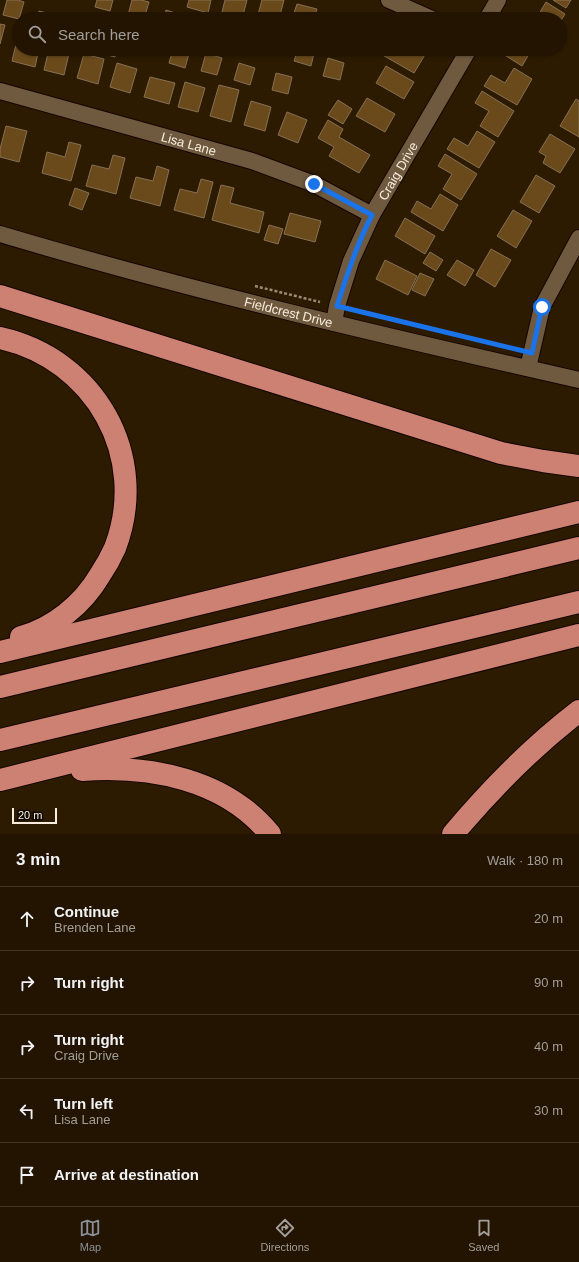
<!DOCTYPE html>
<meta charset="utf-8">
<style>
:root{--surface:#221401;--page:#2e2110;--text:#f1f3f6;--muted:#a29e99;--line:#3f3323;--accent:#8c9099}
body{margin:0;font-family:Arial,sans-serif;background:var(--page);color:var(--text)}
.scale{position:absolute;left:12px;bottom:10px;width:45px;box-sizing:border-box;padding-left:4px;border:2px solid #f8ecdd;border-top:0;font-size:11px;line-height:14px;white-space:nowrap;color:#f8ecdd;-webkit-text-stroke:3px #0f0801;paint-order:stroke}
.stop{position:absolute;width:12px;height:12px;margin:-9px;border:3px solid #1a73e8;border-radius:50%;background:#fff}
.stop.end{background:#1a73e8;border-color:#fff;box-shadow:0 1px 4px #0008}
.list{margin:0;padding:0;list-style:none}
h2{display:flex;justify-content:space-between;align-items:center;height:52px;margin:0;padding:0 16px;font-size:17px}
h2 small{font-size:13px;font-weight:400;color:var(--muted)}
.list li{display:grid;grid-template-columns:26px 1fr auto;gap:12px;align-items:center;box-sizing:border-box;height:64px;padding:0 16px;border-top:1px solid var(--line)}
.list b{display:block;font-size:15px;white-space:nowrap}
.list p{margin:0;font-size:13px;white-space:nowrap;color:var(--muted)}
.list em{font-size:13px;font-style:normal;color:var(--muted)}
.icon{flex:none;width:22px;height:22px;fill:none;stroke:currentColor;stroke-width:2;stroke-linecap:round;stroke-linejoin:round}
.map{position:relative;flex:none;width:579px;height:834px;overflow:hidden}
.search{position:absolute;background:var(--surface);box-shadow:0 1px 3px #0004;left:12px;right:12px;top:12px;height:44px;display:flex;align-items:center;gap:10px;box-sizing:border-box;padding:0 14px;border-radius:22px;color:var(--muted);font-size:15px}
.sheet{height:372px;background:var(--surface)}
nav{display:flex;justify-content:space-around;align-items:center;box-sizing:border-box;height:56px;border-top:1px solid var(--line);background:var(--surface);font-size:11px;color:var(--muted)}
nav a{display:grid;justify-items:center;gap:2px}
nav .on{color:var(--accent)}
.map>svg:first-child{display:block}
.building{fill:#6a4a1b;stroke:#867055}
.lines{fill:none;stroke-linecap:round;stroke-linejoin:round}
.minor-casing{stroke:#150500;stroke-width:18}
.motorway-casing{stroke:#150500;stroke-width:24}
.path{stroke:#998a76;stroke-width:2.5;stroke-dasharray:3 2;stroke-linecap:butt}
.minor{stroke:#6f5a3f;stroke-width:16}
.motorway{stroke:#cd8173;stroke-width:22}
.route{stroke:#1a73e8;stroke-width:5}
.labels{text-anchor:middle;dominant-baseline:central;stroke-width:4;stroke-linejoin:round;paint-order:stroke}
.street-label{font-size:13px;fill:#f8ecdd;stroke:#0f0801}
</style>
<div class="map">
<svg width="579" height="834" viewBox="0 0 579 834">
<rect width="100%" height="100%" fill="#2d1b01"/>
<path class="building" d="M7,0h11l6,2 -5,17 -16,-4z
M97,0h16l-3,11 -15,-4z
M132,0h9l8,2 -5,17 -16,-4z
M189,0h22l-3,13 -21,-6z
M225,0h22l-5,19h-11l-10,-3z
M262,0h22l-5,19 -22,-1z
M553,0h18l-5,8z
M546,2l19,12 -5,8v-3h-24z
M297,4l20,5 -3,10h-22z
M166,10l16,5 -1,4h-17z
M39,11l16,4 -1,4h-17z
M329,13l21,5 -1,1h-21z
M199,15l15,4h-16z
M0,24l5,1 -5,19z
M17,40h2v9h20l-4,18 -23,-6z
M49,49h21l-6,26 -20,-5z
M100,49h17l-2,8 -16,-4z
M173,49l17,1 -5,18 -16,-5z
M263,49h17l-1,5z
M298,49h17l-4,17 -17,-5z
M372,49h46l8,4 -12,20z
M506,49h26l-10,17 -19,-12z
M206,53l16,5 -5,17 -16,-4z
M84,54l20,5 -6,25 -21,-6z
M328,58l16,5 -4,17 -17,-4z
M117,63l20,6 -7,24 -20,-6z
M239,63l16,5 -5,17 -16,-5z
M386,66l28,16 -10,17 -28,-16z
M514,68l18,11 -15,26 -33,-19 7,-11 14,8z
M276,73l16,4 -4,17 -16,-4z
M150,77l25,6 -6,21 -25,-7z
M185,82l20,6 -7,24 -20,-5z
M219,85l20,5 -8,32 -21,-6z
M482,91l32,20 -16,26 -18,-11 9,-15 -14,-8z
M367,98l28,16 -10,18 -29,-16z
M576,99l3,2v36l-19,-11z
M338,100l14,9 -9,15 -15,-9z
M251,101l20,6 -6,24 -21,-6z
M287,112l20,8 -9,23 -20,-8z
M328,120l15,9 -4,8 31,18 -11,18 -30,-17 5,-9 -16,-9z
M6,126l21,5 -8,31 -19,-5v-8z
M477,131l18,11 -16,26 -32,-19 7,-11 14,8z
M550,134l25,15 -15,24 -17,-10 3,-7 -7,-4z
M69,142l12,3 -10,36 -29,-8 5,-21 18,5z
M445,154l32,20 -16,26 -18,-11 9,-15 -14,-8z
M113,155l12,3 -9,36 -30,-8 6,-21 17,4z
M157,166l12,4 -9,36 -30,-8 6,-21 17,4z
M536,175l19,11 -16,27 -19,-11z
M201,179l12,3 -9,36 -30,-8 6,-21 17,4z
M221,185l13,3 -4,15 34,9 -5,21 -47,-13z
M75,188l14,5 -7,17 -13,-5z
M440,194l18,11 -15,26 -32,-19 6,-11 14,8z
M513,210l19,11 -16,27 -19,-12z
M290,213l31,8 -6,21 -31,-8z
M405,218l30,18 -10,18 -30,-18z
M269,225l14,4 -5,15 -14,-4z
M491,249l20,11 -16,27 -19,-12z
M430,252l13,8 -7,11 -13,-8z
M385,260l32,16 -9,19 -32,-16z
M457,260l17,10 -9,16 -18,-11z
M420,273l14,6 -9,17 -13,-6z"/>
<g class="lines">
<g class="minor-casing">
<g id="minor">
<path d="M389,0l43,19"/>
<path d="M487,19l11,-19"/>
<path id="s1" d="M0,91l252,70 62,23 58,31"/>
<path id="s2" d="M0,234c191,57 385,102 579,146"/>
<path id="s3" d="M334,323l3,-17 14,-45 21,-46 97,-166"/>
<path d="M528,368l14,-61 37,-69"/>
</g>
</g>
<g class="motorway-casing">
<path id="motorway" d="M0,296l501,157 42,8 36,5
M0,338c95,21 150,118 115,210 -4,9 -9,18 -15,27 -17,29 -46,53 -79,62
M0,652l579,-140
M0,687l579,-139
M0,740l579,-138
M82,770c68,-5 143,9 188,64
M0,780l579,-145
M453,834c38,-45 79,-87 126,-123"/>
</g>
<path class="path" d="M255,286l65,16
M352,309l100,24"/>
<use href="#minor" class="minor"/>
<use href="#motorway" class="motorway"/>
</g>
<g class="lines">
<path class="route" d="M314,184l58,31c-15,29 -25,60 -35,91l195,47 10,-46"/>
</g>
<g class="labels">
<g class="street-label">
<text stroke="none"><textPath href="#s1" startOffset="196">Lisa Lane</textPath></text>
<text stroke="none"><textPath href="#s3" startOffset="166">Craig Drive</textPath></text>
<text stroke="none"><textPath href="#s2" startOffset="299">Fieldcrest Drive</textPath></text>
</g>
</g>
</svg>
<div class="scale">20 m</div>
<div class="stop" style="left:542px;top:307px"></div>
<div class="stop end" style="left:314px;top:184px"></div>
<div class="search"><svg class="icon" aria-label="search" viewBox="0 0 24 24"><circle cx="10" cy="10" r="6"/><path d="M15 15l6 6"/></svg>Search here</div>
</div>
<section class="sheet">
<h2>3 min<small>Walk · 180 m</small></h2>
<ul class="list">
<li><svg class="icon" aria-label="ahead" viewBox="0 0 24 24"><path d="M12 20V5M6 11l6-6 6 6"/></svg><div><b>Continue</b><p>Brenden Lane</p></div><em>20 m</em></li>
<li><svg class="icon" aria-label="right" viewBox="0 0 24 24"><path d="M7 20v-9h11M14 6l5 5-5 5"/></svg><div><b>Turn right</b></div><em>90 m</em></li>
<li><svg class="icon" aria-label="right" viewBox="0 0 24 24"><path d="M7 20v-9h11M14 6l5 5-5 5"/></svg><div><b>Turn right</b><p>Craig Drive</p></div><em>40 m</em></li>
<li><svg class="icon" aria-label="left" viewBox="0 0 24 24"><path d="M17 20v-9H6M10 6l-5 5 5 5"/></svg><div><b>Turn left</b><p>Lisa Lane</p></div><em>30 m</em></li>
<li><svg class="icon" aria-label="arrive" viewBox="0 0 24 24"><path d="M6 21V4h12l-3 4 3 4H6"/></svg><div><b>Arrive at destination</b></div></li>
</ul>
</section>
<nav>
<a class="on"><svg class="icon" aria-label="map" viewBox="0 0 24 24"><path d="M3 6l6-2 6 2 6-2v14l-6 2-6-2-6 2zM9 4v14M15 6v14"/></svg>Map</a>
<a><svg class="icon" aria-label="directions" viewBox="0 0 24 24"><path d="M12 3l9 9-9 9-9-9zM9 14v-3h6M13 9l2 2-2 2"/></svg>Directions</a>
<a><svg class="icon" aria-label="saved" viewBox="0 0 24 24"><path d="M7 4h10v16l-5-4-5 4z"/></svg>Saved</a>
</nav>
